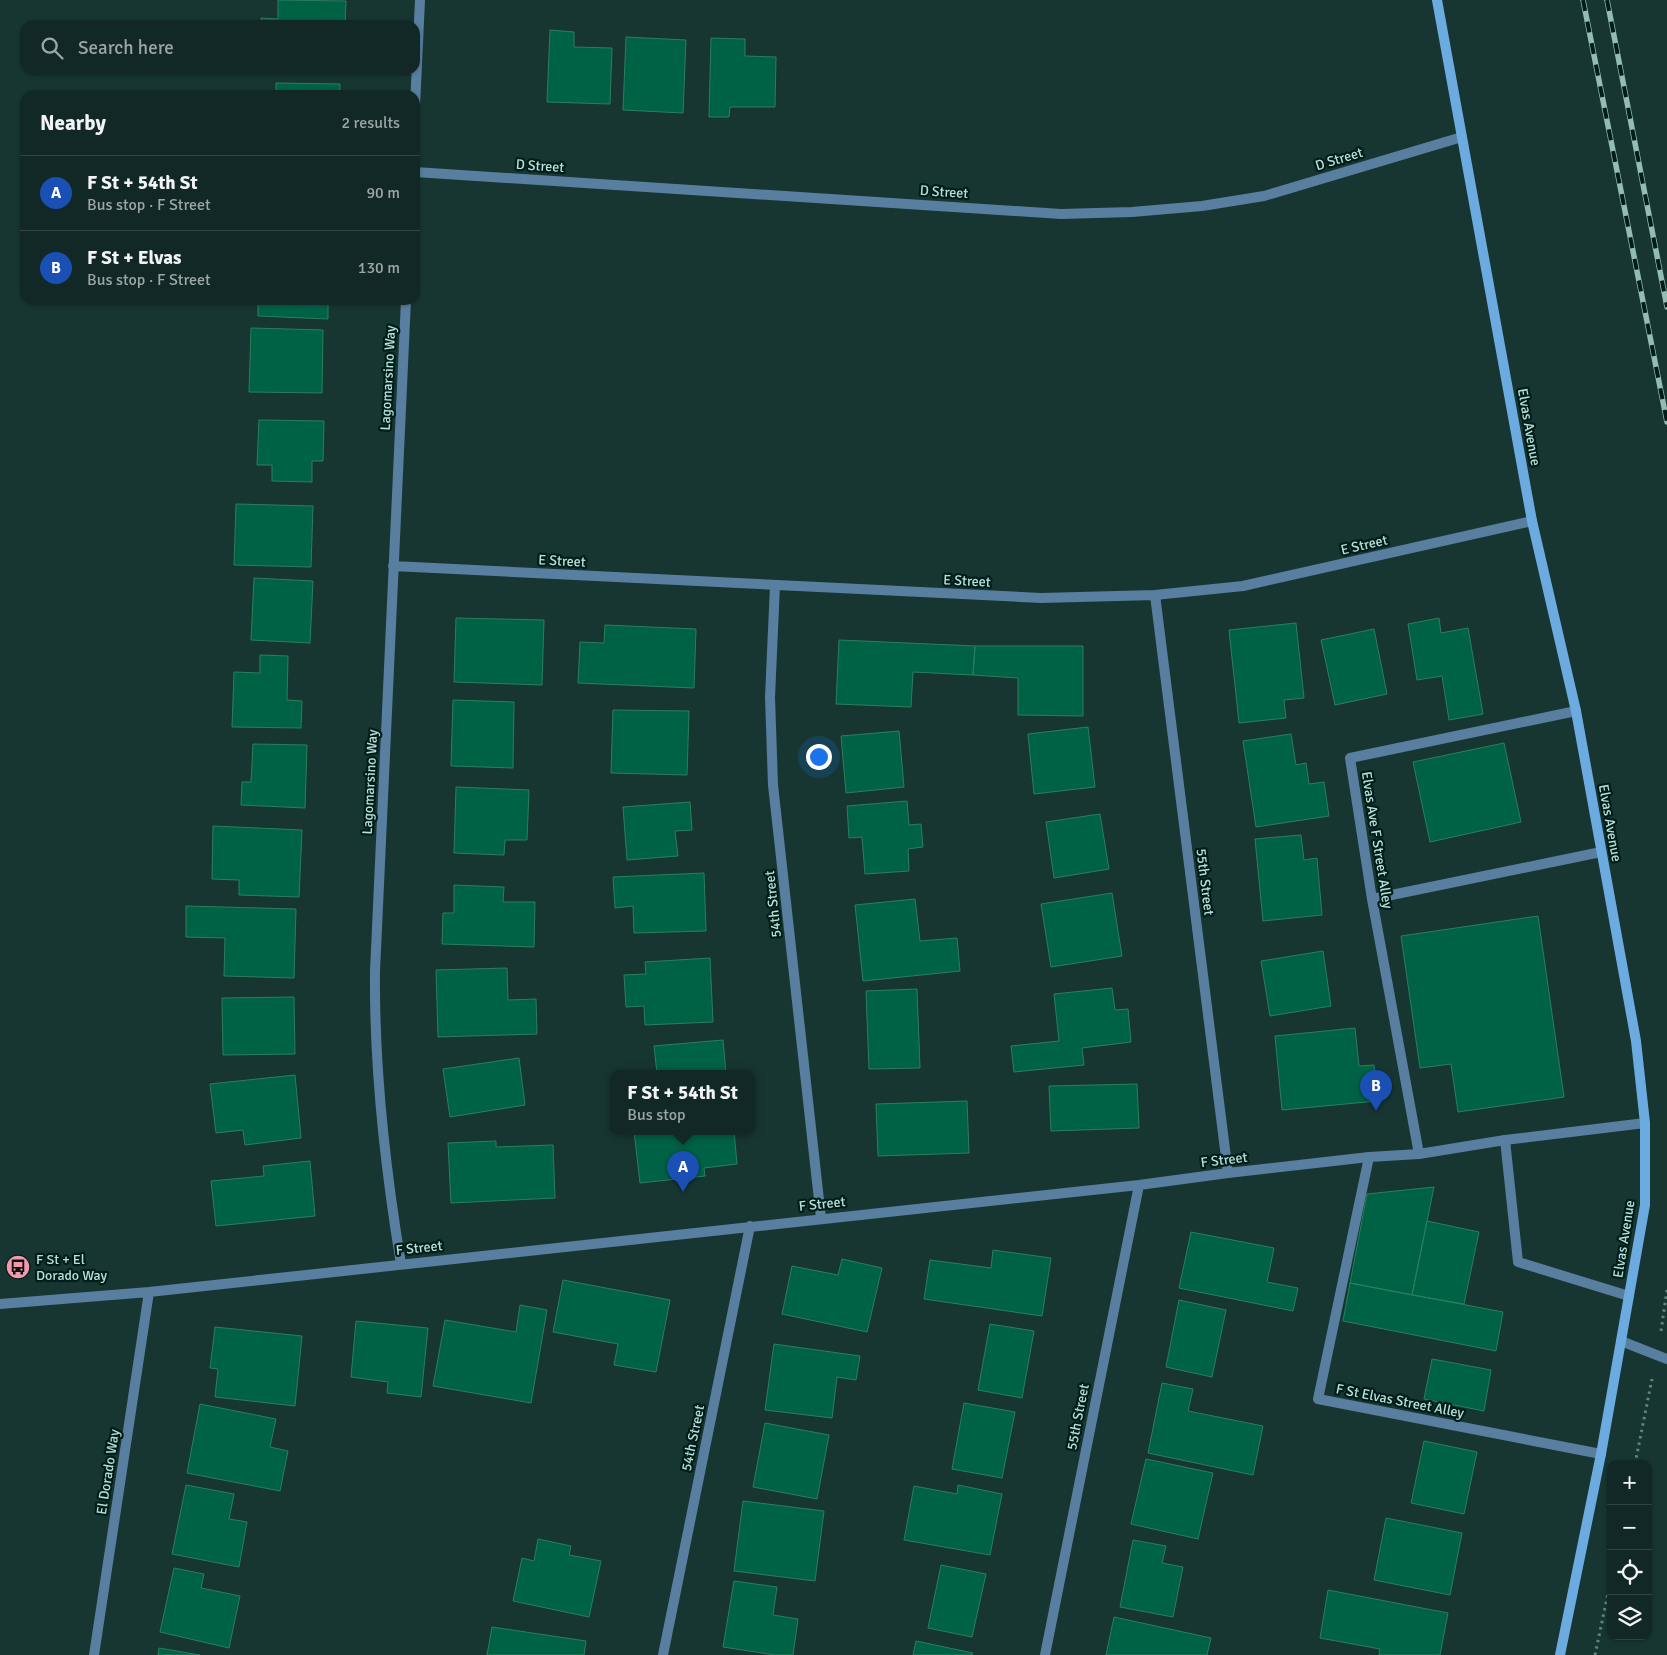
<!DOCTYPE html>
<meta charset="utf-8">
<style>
:root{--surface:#112826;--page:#1e3432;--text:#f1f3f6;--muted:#9ca6a7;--line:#304443;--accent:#f29aae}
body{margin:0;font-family:Signika,sans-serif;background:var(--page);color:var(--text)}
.controls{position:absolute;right:15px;bottom:15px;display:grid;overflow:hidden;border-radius:10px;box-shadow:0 1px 4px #0004}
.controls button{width:45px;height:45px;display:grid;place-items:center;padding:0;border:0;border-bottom:1px solid var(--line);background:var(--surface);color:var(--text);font:25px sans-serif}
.you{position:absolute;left:818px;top:756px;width:18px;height:18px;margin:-12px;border:4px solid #fff;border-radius:50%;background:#1a73e8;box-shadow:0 0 0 8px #1a73e833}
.badge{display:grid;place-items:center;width:32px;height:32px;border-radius:50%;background:var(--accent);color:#fff;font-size:16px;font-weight:700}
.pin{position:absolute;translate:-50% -41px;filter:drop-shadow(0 1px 2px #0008)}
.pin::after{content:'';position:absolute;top:26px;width:18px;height:15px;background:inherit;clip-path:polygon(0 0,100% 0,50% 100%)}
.popup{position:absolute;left:610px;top:1070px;width:145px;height:65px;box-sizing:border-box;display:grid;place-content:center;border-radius:10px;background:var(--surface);filter:drop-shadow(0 1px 4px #0005);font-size:16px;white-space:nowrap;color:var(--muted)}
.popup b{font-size:19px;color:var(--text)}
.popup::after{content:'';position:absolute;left:50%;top:100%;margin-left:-10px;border:10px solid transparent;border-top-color:var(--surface)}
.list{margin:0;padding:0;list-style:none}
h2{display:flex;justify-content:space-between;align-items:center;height:65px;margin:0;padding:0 20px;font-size:21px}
h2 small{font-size:16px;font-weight:400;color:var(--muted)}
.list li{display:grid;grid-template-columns:32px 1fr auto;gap:15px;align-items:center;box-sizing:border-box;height:75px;padding:0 20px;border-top:1px solid var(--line)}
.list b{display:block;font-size:19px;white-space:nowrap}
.list p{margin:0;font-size:16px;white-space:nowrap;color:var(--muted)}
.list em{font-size:16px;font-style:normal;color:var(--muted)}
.icon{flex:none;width:28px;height:28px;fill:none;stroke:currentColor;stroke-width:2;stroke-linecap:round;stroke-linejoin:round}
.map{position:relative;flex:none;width:1667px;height:1655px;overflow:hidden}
.search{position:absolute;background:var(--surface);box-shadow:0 1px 4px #0004;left:20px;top:20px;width:400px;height:55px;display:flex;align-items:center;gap:12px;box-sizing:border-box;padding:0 18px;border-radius:15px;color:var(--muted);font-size:19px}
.panel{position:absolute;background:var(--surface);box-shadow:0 1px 4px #0004;left:20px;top:90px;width:400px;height:215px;border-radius:15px}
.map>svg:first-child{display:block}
.building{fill:#006245;stroke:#2c7e5f}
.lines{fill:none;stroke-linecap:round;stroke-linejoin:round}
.path{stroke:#608580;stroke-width:3;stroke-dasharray:2.5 4;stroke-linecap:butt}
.lane{stroke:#587f9f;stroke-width:10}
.street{stroke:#587f9f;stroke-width:10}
.secondary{stroke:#6cabdf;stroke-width:10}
.rail-casing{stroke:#93bcb6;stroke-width:5.5}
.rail{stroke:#001d19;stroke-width:4;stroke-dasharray:11;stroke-linecap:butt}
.labels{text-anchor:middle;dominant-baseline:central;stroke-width:4.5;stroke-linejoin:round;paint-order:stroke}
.street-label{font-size:14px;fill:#b5e1da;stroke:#001d19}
.poi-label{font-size:14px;fill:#b5e1da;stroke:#001d19;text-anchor:start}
</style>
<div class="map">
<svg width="1667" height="1655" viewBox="0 0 1667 1655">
<rect width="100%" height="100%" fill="#173632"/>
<path class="building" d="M278,0l68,1 -1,24h-84v-7l17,1z
M550,30l24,2v15l38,1 -2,56 -63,-2z
M626,37l60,3 -3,73 -60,-3z
M711,38l34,1v17l31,1 -1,50h-45l-1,10h-20z
M276,83l64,1v11h-64z
M258,300h70v19l-70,-3z
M251,328l72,2 -1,63 -73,-1z
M259,420l65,1 -1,40h-11v21l-40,-1v-16h-15z
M236,504l77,2 -2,61 -77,-2z
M254,578l59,3 -3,62 -59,-3z
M456,618l88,2 -2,65 -88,-3z
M1439,618l2,15 27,-5 15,86 -34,6 -7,-44 -25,4 -9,-56z
M1296,623l8,75 -20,2 2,18 -47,5 -10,-93z
M605,625l91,4 -2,59 -116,-5 2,-41 24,1z
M1374,629l13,65 -52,11 -14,-65z
M839,640l136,6 -2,29 -60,-3 -2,35 -75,-3z
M975,646h108v70l-65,-1v-37l-45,-3z
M260,655l28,1 -1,44 15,1 -1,27 -69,-1 2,-55 26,1z
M453,700l61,2 -1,66 -62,-2z
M613,710l76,1 -2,64 -76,-2z
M1088,727l7,60 -61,7 -6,-60z
M899,731l5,56 -58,6 -5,-57z
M1291,734l5,31 10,-2 3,21 15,-2 5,34 -73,11 -13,-86z
M1504,743l17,79 -91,20 -17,-80z
M253,744l54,1 -2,63 -64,-3 1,-23h9z
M456,787l73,3 -2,50h-22l-1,15 -50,-2z
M907,801l2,24 12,-1 2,23 -15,2 1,22 -44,3 -3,-37 -13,1 -2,-32z
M690,802l2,28 -17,1 3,25 -51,4 -4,-53z
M1100,814l9,55 -55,9 -8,-56z
M213,826l89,4 -3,67 -60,-2v-15l-27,-1z
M1301,835l3,25 13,-2 5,57 -59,6 -8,-82z
M704,873l2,58 -72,2 -1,-27 -18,2 -2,-31z
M454,885l50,2 -1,15h32l-1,45 -92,-3 1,-31h11z
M1112,893l10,63 -71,11 -10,-63z
M915,899l5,42 37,-3 3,33 -97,10 -8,-76z
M186,906l110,3 -2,69 -70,-2 1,-38 -39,-1z
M1538,916l26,181 -106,15 -7,-48 -31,4 -19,-132z
M1323,951l8,55 -61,10 -9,-55z
M710,958l3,64 -68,3 -1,-19 -18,1 -2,-32 22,-1 -1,-12z
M507,968l1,32 28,-1 1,35 -99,3 -2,-67z
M1112,988l3,22 13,-1 3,33 -49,6 2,17 -70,7 -3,-26 48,-5 -5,-47z
M917,989l3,79 -51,1 -3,-78z
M294,997l1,57 -72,1 -1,-57z
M1355,1028l4,38 15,-1 3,36 -95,9 -7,-74z
M723,1040l3,33h-69l-3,-27z
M519,1058l6,47 -75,12 -7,-48z
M295,1075l6,63 -56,7 -2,-15 -27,3 -6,-49z
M1137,1084l2,44 -88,3 -2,-45z
M967,1101l2,52 -91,3 -2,-52z
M634,1131h100l3,33 -33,4 1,8 -65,7z
M496,1141v6l57,-2 2,53 -104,5 -3,-60z
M310,1161l5,55 -99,10 -5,-45 53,-5 -1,-10z
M1434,1187l-22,108 -62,-12 17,-89z
M1427,1221l52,11 -15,72 -52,-9z
M1191,1232l83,16 -7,34 31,6 -5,23 -114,-23z
M993,1250l58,8 -9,58 -118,-17 6,-39 61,8z
M842,1259l40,9 -15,64 -85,-18 10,-48 46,9z
M563,1280l107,20 -14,72 -42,-7 4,-21 -65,-12z
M1350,1283l153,29 -7,39 -153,-30z
M1179,1300l47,10 -14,67 -46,-10z
M520,1305l27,5 -16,93 -98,-17 12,-66 71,12z
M356,1321l72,7 -7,69 -34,-4 1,-11 -37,-5z
M990,1324l44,7 -12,67 -44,-8z
M215,1327l87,9 -7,70 -80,-9 3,-28 -8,-1z
M774,1344l86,12 -4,24 -19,-3 -5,41 -67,-8z
M1432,1359l59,11 -7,41 -60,-12z
M1162,1383l31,6 -5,22 75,15 -10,49 -105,-22z
M964,1403l51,9 -13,66 -50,-9z
M200,1404l76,15 -6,28 18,4 -8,40 -93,-18z
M765,1423l64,12 -12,64 -64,-12z
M1424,1441l53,11 -13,62 -53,-11z
M1146,1459l67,14 -15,66 -67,-15z
M186,1485l48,9 -5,25 18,3 -8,45 -67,-13z
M958,1485l44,9 -12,61 -86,-15 10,-54 43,8z
M743,1501l81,10 -9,70 -81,-10z
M1386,1518l76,15 -12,62 -76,-15z
M538,1539l33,7 -2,9 32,6 -12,56 -76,-16 9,-43 12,3z
M1133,1540l33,6 -4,17 21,4 -10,50 -53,-10z
M941,1565l45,9 -14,63 -44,-9z
M174,1568l30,6 -3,14 39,8 -11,52 -69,-16z
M734,1581l43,6 -4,28 25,4 -5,36h-18l-52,-8z
M1328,1590l120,23 -8,42h-61l1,-6 -60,-11z
M1114,1617l97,21 -4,17h-101z
M492,1627l94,14 -2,14h-97z
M916,1641l57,12 -1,2h-59z
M159,1648l41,7h-42z"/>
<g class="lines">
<path class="path" d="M1661,1331l6,-41
M1635,1464l17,-85
M1595,1655l16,-76"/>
<path class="lane" d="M1372,899l229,-47
M1505,1140l13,122 111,34
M1419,1154l-47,-255 -22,-141 226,-47
M1369,1157l-51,242 283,55
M1621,1341l46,18"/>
<path class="street" d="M415,106l5,-106
M415,172l646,42 71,-2 70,-6 62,-10 198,-59
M393,566l648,32 114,-3 88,-9 289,-65
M775,585l-5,112 3,88 48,433
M1155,595l73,578
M401,1264c-16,-97 -27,-194 -26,-293l31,-671
M0,1304l149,-12 990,-107 89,-12 141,-16 50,-3 86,-14 140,-17
M94,1655l55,-363
M663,1655l87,-429
M1045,1655l94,-470"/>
<path class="secondary" d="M1437,0l95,521 44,190 60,330 9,82v82l-44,249 -41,201"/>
<g class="rail-casing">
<path id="rail" d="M1583,0l84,422
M1607,0l60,307"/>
</g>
<use href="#rail" class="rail"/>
</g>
<defs>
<g id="bus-disc" transform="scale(1.25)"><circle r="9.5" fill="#f29aae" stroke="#001d19"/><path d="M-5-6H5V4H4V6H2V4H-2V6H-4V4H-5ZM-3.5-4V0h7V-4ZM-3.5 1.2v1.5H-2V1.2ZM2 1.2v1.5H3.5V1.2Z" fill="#111"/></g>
</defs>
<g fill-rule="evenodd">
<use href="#bus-disc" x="18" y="1267"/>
</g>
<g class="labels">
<g class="street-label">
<text transform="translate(1339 159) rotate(-17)">D Street</text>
<text transform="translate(540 166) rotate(4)">D Street</text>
<text transform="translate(944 192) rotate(4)">D Street</text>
<text transform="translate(388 378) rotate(-87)">Lagomarsino Way</text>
<text transform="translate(1529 427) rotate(80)">Elvas Avenue</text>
<text transform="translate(1364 545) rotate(-13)">E Street</text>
<text transform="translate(562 561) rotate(3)">E Street</text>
<text transform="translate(967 581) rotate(3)">E Street</text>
<text transform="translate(370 782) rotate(-87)">Lagomarsino Way</text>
<text transform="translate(1610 823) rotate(80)">Elvas Avenue</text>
<text transform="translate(1377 840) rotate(81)">Elvas Ave F Street Alley</text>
<text transform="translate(1205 882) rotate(83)">55th Street</text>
<text transform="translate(773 904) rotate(-96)">54th Street</text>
<text transform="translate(1224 1160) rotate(-7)">F Street</text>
<text transform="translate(822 1204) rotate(-6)">F Street</text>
<text transform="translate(1624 1239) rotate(-81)">Elvas Avenue</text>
<text transform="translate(419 1248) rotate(-6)">F Street</text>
<text transform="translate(1400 1401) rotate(11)">F St Elvas Street Alley</text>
<text transform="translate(1078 1417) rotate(-79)">55th Street</text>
<text transform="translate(693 1438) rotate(-78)">54th Street</text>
<text transform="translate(108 1472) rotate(-81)">El Dorado Way</text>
</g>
<g class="poi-label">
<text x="36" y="1259">F St + El<tspan x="36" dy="16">Dorado Way</tspan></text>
</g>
</g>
</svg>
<div class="controls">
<button>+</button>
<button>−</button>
<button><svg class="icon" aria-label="locate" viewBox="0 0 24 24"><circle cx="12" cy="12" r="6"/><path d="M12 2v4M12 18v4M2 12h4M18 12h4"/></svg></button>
<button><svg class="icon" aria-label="layers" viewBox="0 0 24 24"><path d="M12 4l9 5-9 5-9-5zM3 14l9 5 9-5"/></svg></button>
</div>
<div class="you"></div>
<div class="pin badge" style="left:683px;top:1192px;background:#1a4fb4">A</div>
<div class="popup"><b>F St + 54th St</b>Bus stop</div>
<div class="pin badge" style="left:1376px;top:1111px;background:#1a4fb4">B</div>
<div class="search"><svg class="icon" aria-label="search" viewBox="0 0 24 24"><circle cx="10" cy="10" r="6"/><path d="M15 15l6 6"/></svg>Search here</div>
<section class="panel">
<h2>Nearby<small>2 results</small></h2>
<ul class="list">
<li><span class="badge" style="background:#1a4fb4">A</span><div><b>F St + 54th St</b><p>Bus stop · F Street</p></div><em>90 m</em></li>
<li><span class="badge" style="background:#1a4fb4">B</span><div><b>F St + Elvas</b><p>Bus stop · F Street</p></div><em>130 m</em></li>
</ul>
</section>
</div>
